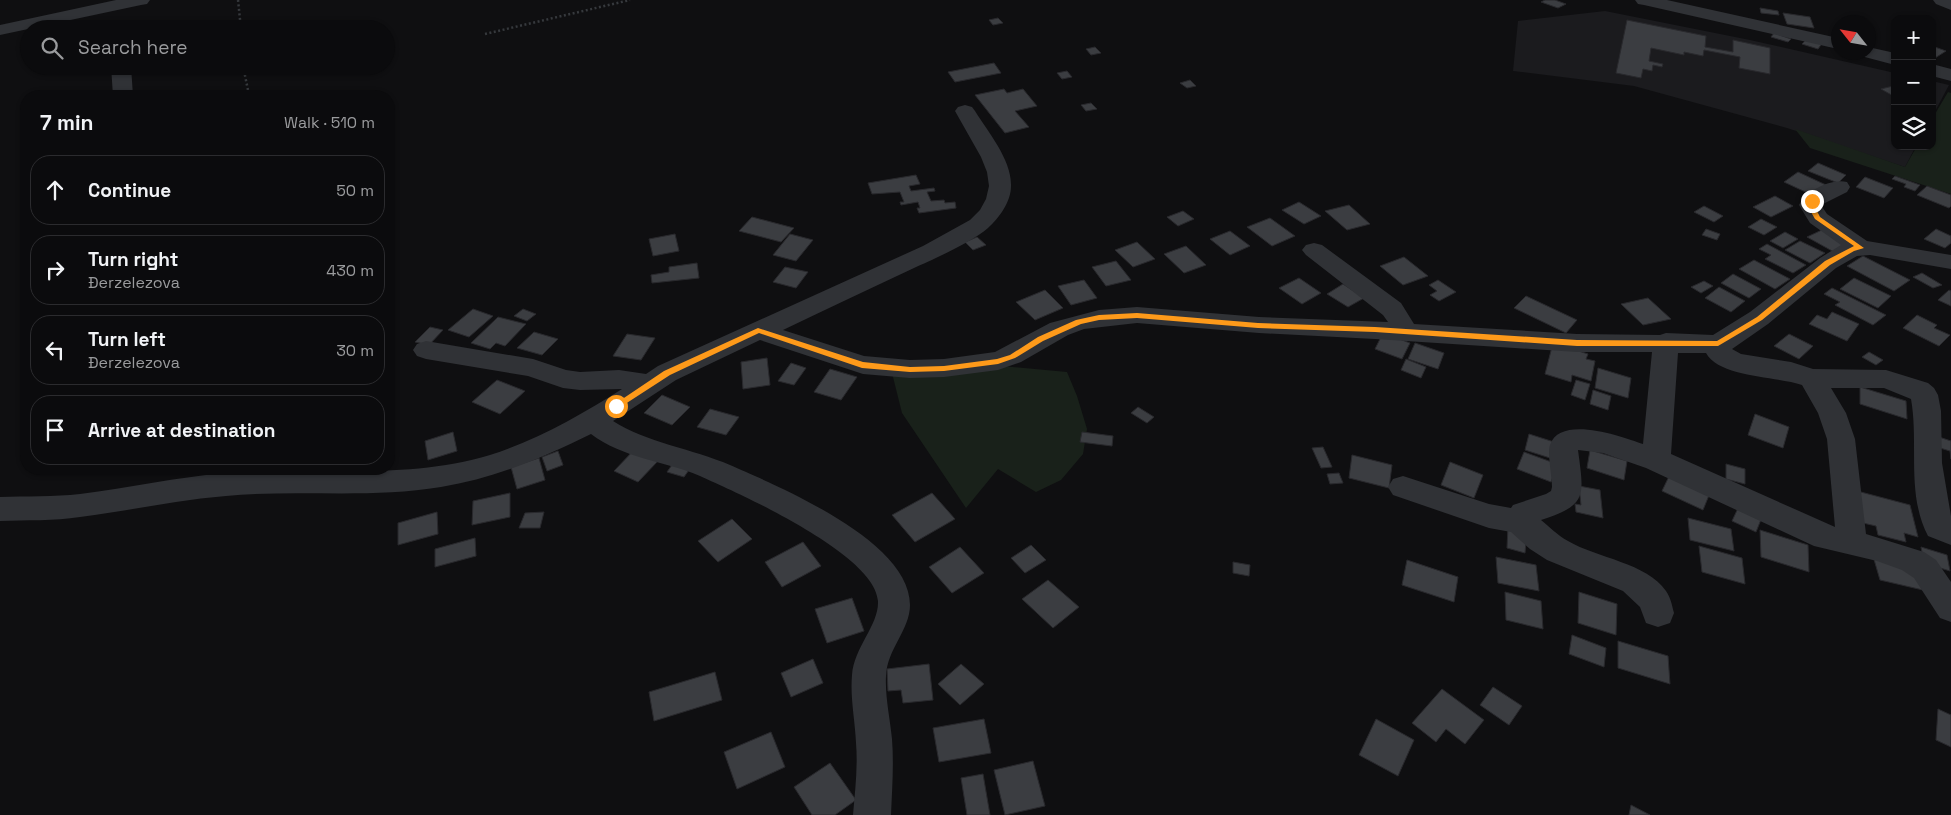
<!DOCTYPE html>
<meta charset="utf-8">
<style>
:root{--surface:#0b0b0d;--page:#141416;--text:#f1f3f6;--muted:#9a9b9d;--line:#2b2b2e}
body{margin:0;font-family:"Space Grotesk",sans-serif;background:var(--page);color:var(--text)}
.controls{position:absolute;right:15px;top:15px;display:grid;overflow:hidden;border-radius:10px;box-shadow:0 1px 4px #0004}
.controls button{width:45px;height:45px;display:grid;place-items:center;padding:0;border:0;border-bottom:1px solid var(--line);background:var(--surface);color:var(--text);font:25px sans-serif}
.compass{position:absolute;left:1831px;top:15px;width:45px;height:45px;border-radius:50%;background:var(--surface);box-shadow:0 1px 4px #0004;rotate:301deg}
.stop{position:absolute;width:15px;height:15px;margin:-11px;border:4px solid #fe9a1a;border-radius:50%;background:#fff}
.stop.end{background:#fe9a1a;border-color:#fff;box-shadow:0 1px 5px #0008}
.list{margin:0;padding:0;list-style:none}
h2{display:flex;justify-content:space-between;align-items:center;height:65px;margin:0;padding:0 20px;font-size:21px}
h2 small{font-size:16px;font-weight:400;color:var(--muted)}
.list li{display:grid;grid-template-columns:32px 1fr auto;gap:15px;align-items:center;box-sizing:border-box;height:70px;margin:0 10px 10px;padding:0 10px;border:1px solid var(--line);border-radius:20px}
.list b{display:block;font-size:19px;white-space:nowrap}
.list p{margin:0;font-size:16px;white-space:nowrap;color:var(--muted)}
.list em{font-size:16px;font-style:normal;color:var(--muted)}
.icon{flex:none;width:28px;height:28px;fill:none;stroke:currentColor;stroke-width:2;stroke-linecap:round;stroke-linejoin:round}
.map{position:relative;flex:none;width:1951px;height:815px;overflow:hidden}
.search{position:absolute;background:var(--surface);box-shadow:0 1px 4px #0004;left:20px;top:20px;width:375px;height:55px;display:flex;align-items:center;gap:12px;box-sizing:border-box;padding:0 18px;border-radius:28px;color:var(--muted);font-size:19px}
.panel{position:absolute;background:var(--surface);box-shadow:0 1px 4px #0004;left:20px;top:90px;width:375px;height:385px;border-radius:20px}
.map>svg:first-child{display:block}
.built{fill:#1b1b1e}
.green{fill:#19211a}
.building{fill:#3b3d41;stroke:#29292d}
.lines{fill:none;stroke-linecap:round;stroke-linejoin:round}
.path{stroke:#36393d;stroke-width:2.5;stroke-dasharray:2 2.5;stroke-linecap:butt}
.minor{fill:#303236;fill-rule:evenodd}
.route{fill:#fe9a1a}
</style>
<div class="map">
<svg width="1951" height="815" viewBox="0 0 1951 815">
<rect width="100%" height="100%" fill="#0f0f11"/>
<path class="built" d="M1605,11l145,29 145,33v73h21l-11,21 -118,-39 -153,-42 -121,-15 5,-50z
M1932,81l17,4 -17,32z"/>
<path class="green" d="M1948,92l3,1v101l-141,-46 -15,-19 110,38 12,-21h15v-27z
M1001,366l66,6 10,24 10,33 -4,25 -22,26 -25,12 -38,-23 -32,39 -64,-95 -10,-40z"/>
<path class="building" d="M1545,0h10l11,4 -8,4 -17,-6z
M1760,8l18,3 1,4 -18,-2z
M1783,13l27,4 4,11 -27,-4z
M998,18l5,5 -10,2 -4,-5z
M1627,20l79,16 -1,11 28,5v-12l37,8v26l-31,-6 1,-11 -36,-7 -1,6 -19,-4v3l-33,-7 -2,13 14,3 -1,3 -9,-2 -1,6 -9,-2 -2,9 -25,-5z
M1774,33l17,6 -3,3 -17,-5z
M1808,38l15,4 -5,7 -16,-5z
M1932,46l14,5 -11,7 -3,-1z
M1095,47l6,6 -10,2 -5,-6z
M994,63l7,10 -46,9 -7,-10z
M1067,71l5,6 -10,2 -5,-6z
M1190,80l6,6 -9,2 -7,-5z
M1893,86l2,1v10l-14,-8z
M1004,89l3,4 16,-4 14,17 -22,5 14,16 -24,6 -30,-38z
M1091,103l6,6 -11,2 -5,-6z
M1818,163l28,12 -8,8 -30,-12z
M1798,172l28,13 -14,10 -28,-13z
M916,175l4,9 -11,2 2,5 23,-3 1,3 -8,1 4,9 13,-1 1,3 10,-1 1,6 -37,5 -2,-5h3l-2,-6 -17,3 -1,-3h4l-4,-10 -28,2 -4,-11z
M1895,176l25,9 -5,6 -11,-4 2,-3 -14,-5z
M1865,177l28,11 -9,10 -28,-11z
M1927,186l24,9v11l-2,2 -32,-13z
M1775,196l18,10 -22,11 -18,-10z
M1299,202l22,14 -17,8 -22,-14z
M1349,205l21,19 -23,6 -22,-19z
M1704,206l19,10 -9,6 -20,-10z
M1183,211l11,8 -16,7 -11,-9z
M752,217l42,11 -13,14 -42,-11z
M1270,218l25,18 -23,10 -25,-19z
M1761,219l16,8 -13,8 -16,-8z
M1706,229l14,5 -3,6 -15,-5z
M1824,229l26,15 -16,8 -27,-15z
M1936,229l15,7v7l-6,5 -21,-9z
M1230,231l20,15 -20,9 -20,-16z
M1785,232l13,7 -15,9 -13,-7z
M675,234l4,17 -26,5 -4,-17z
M790,234l23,6 -17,21 -23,-6z
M977,237l9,8 -13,5 -8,-8z
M1800,241l25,12 -15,10 -25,-13z
M1137,242l18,17 -22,8 -18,-17z
M1767,244l39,21 -13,8 -28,-14 6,-4 -12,-6z
M1186,246l20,19 -22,8 -20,-19z
M1863,256l47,24 -16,11 -47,-25z
M1404,257l24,19 -25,9 -23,-19z
M1754,260l36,19 -15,10 -36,-20z
M1116,261l15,19 -25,6 -14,-19z
M697,263l2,15 -47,5 -1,-8 18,-3v-5z
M785,267l23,5 -12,16 -23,-6z
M1922,273l20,12 -9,3 -20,-11z
M1733,274l28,15 -12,9 -28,-15z
M1299,278l22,15 -19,11 -23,-16z
M1854,278l37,18 -13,12 -38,-19z
M1084,280l13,18 -26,7 -13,-19z
M1438,280l18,12 -17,9 -9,-6 7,-4 -8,-6z
M1704,281l9,5 -12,7 -10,-6z
M1343,284l21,14 -16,9 -21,-13z
M1719,287l26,14 -14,11 -26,-14z
M1832,288l54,27 -13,10 -38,-20 5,-3 -16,-8z
M1045,290l18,18 -28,12 -19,-18z
M1949,290l2,1v15l-13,-6z
M1526,296l51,24 -11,13 -52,-25z
M1648,298l23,21 -28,6 -22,-21z
M473,309l20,7 -24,21 -21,-7z
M523,309l13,5 -9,7 -13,-5z
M1832,312l27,12 -12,17 -38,-17 8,-9 10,4z
M1917,315l20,10 -3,3 16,7 -11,11 -36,-18z
M498,317l28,7 -21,22 -9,-3 -6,6 -19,-6z
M430,327l13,3 -14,15 -14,-3z
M534,332l24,7 -16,16 -25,-7z
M1383,333l27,10 -8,16 -27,-10z
M627,334l28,4 -14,22 -28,-4z
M1789,334l24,12 -14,13 -25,-13z
M1415,343l29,10 -6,16 -30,-10z
M1553,343l35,11 -2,5 9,2 -4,20 -19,-6 -1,7 -26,-8z
M1869,352l14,8 -7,5 -14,-8z
M767,358l3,27 -27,4 -2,-27z
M1406,359l20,8 -5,11 -20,-8z
M791,363l15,5 -12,17 -16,-4z
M1598,368l33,10 -3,20 -33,-10z
M830,369l27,8 -16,23 -27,-8z
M497,380l28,11 -25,23 -28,-12z
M1576,380l14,4 -5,16 -14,-5z
M1860,387l46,14 1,18 -47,-15z
M1593,390l18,6 -3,14 -18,-6z
M662,395l28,12 -18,18 -28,-12z
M1138,407l16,10 -7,6 -16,-10z
M710,409l29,8 -13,18 -29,-8z
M1755,414l34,13 -6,21 -35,-13z
M453,432l4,19 -29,9 -3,-19z
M1082,432l31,4 -1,10 -32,-4z
M1529,434l25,8 -4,16 -25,-8z
M1939,437l12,4v18l-1,-8 -10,-3z
M1323,447l9,20 -11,1 -9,-20z
M634,450l24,11 -20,21 -24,-11z
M1590,450l37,11 -3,19 -37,-12z
M558,451l5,14 -16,6 -5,-14z
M1524,452l33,12 -6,18 -34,-13z
M1352,455l40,10 -3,23 -40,-10z
M539,458l6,22 -28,9 -6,-22z
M674,462l17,5 -7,10 -17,-5z
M1450,462l33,13 -9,23 -33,-13z
M1726,464l19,5v15l-19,-5z
M1672,470l40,18 -9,22 -41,-19z
M1339,473l4,10 -13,1 -3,-10z
M1579,486l21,4 3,28 -27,-6 -1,-8 6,1z
M1857,491l53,14 8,32 -14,-4 2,9 -28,-7 -2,-9 -13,-3z
M510,493v24l-38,8 1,-24z
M932,493l23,26 -40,23 -23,-27z
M1739,506l23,11 -6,15 -24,-11z
M437,512l1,22 -40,11v-22z
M544,512l-4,16h-21l6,-15z
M1688,518l43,11 3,22 -44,-11z
M732,519l20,20 -34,23 -20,-21z
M1508,526l19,5 -2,22 -18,-5z
M1760,530l48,15 1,27 -48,-15z
M475,538l1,18 -41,11v-18z
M803,542l18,24 -39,21 -17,-25z
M1031,545l15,15 -21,13 -14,-15z
M1699,546l43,12 3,26 -43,-12z
M960,547l24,26 -32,20 -23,-26z
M1921,547l26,8 3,16 -26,-8z
M1873,556l42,10 8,24 -43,-10z
M1496,557l40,8 3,26 -41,-8z
M1407,560l51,17 -4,25 -52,-17z
M1233,562l17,3 -1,11 -16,-3z
M1048,580l31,27 -26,21 -31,-29z
M1505,592l36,9 2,28 -37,-9z
M1579,592l38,12 -1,31 -38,-12z
M852,598l12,33 -37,12 -12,-34z
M1572,635l34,13 -2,19 -35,-13z
M1618,641l50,15 2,28 -52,-16z
M813,659l10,24 -32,14 -10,-24z
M929,664l4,36 -30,3 -2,-13 -13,1 -1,-22z
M961,664l23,20 -24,21 -22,-21z
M715,672l7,28 -68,21 -5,-29z
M1493,687l29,19 -13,19 -29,-20z
M1442,689l42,31 -19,24 -19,-15 -10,13 -24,-19z
M1938,709l13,6v32l-15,-7z
M984,719l7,34 -52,9 -6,-34z
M1376,719l38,21 -16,36 -39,-21z
M771,732l14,35 -48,22 -13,-37z
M1033,761l12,45 -40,9 -11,-45z
M830,763l26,37 -21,15h-23l-18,-28z
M983,774l7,41h-23l-6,-37z
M1631,805l19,10h-21z"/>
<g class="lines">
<path class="path" d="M238,0l3,29
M485,34l145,-34
M243,66l6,29"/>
<path class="minor" d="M116,0h34l-3,4 -6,1 -141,30v-10z
M1635,0h32l171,38v11l-194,-44 -6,-1z
M1933,0h18v10l-15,-6z
M1868,47l27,6v12l-34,-9 -2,-4h9z
M1932,64l19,5v12l-19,-5z
M111,66h20l2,30h-20z
M965,105l7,2 3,4c13,21 37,49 36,75 0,16 -12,32 -23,42 -16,14 -54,31 -74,40 -44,21 -88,41 -131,62l81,26 46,4 34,-1 51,-7 55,-29 49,-13 38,-3 122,10 129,5 -5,-7 -77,-60 -4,-5 4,-5 8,-2 8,2 79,58 13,21 163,10 83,1 6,-2 47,2 37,-23 70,-54 21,-13 -31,-22 -11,-18c7,-14 32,-27 48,-23l3,5 -3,5 -26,13 6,9 40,27 84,14v14l-81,-14 -13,1 -21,12 -68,56 -36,25 9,5 50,8 22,7 73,1 42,13 6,5 4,7 3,16 1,52 9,53v29l-23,-9c-22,-42 -9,-92 -17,-137l-27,-11h-53l15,25 9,26 11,95 58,18 12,8 15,22v40l-11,-4 -26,-40 -12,-8 -25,-9 -63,-15 -168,-78 -43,-15 -25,-3c6,46 10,55 -37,70 9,7 16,15 27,21 29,17 79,22 98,50 5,7 6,15 8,22l-4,10 -12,4 -12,-4 -6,-16 -17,-16 -76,-31 -17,-11 -19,-17 -22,-4 -96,-33 -5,-8 5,-8 10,-3 86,28 22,4 2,-3 33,-11 5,-3 1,-4c0,-11 -5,-34 -2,-42 10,-31 73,-8 93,-1l9,-92h-75l-202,-13 -116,-6 -122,-10 -53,6 -16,6 -47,27 -23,8 -54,7 -34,1 -47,-4 -103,-34 -84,40 -63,41c32,21 80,28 117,44 50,22 180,76 180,140 0,25 -23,44 -24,71 -1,21 4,42 6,63 2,26 0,51 -1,76h-38c2,-24 5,-48 3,-72 -1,-23 -6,-45 -4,-68 2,-28 27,-50 26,-74 -3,-47 -138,-107 -178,-125 -35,-15 -78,-18 -109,-42 -49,24 -96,44 -150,53 -71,12 -144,2 -215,9 -50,4 -98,15 -146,21 -26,4 -54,3 -80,4v-24c26,-1 54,0 80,-3 49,-6 97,-17 146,-21 87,-7 179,8 264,-18 47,-15 91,-40 132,-66l-42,1 -17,-2 -35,-12 -102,-17 -9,-3 -4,-6 4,-6 9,-3 107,18 33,11 14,2 39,-2 27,4 12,-8 265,-120 47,-26 10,-10 6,-11 3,-13 -2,-14 -6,-15 -26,-46 3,-4zM1678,353h28c14,25 70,23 96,32l16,28 9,26 8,88 -164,-73z"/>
</g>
<path class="route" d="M1810,200l5,1 -1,4 6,12 44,31 -10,3 -24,14 -68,55 -44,26h-141l-202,-14 -117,-4 -121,-10 -38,2 -18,4 -38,17 -28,17 -17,6 -54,7 -34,1 -48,-4 -103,-35 -89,42 -51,33 -3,1 -4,-3 52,-35 94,-43 105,34 47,5 34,-1 53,-7 13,-4 28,-18 38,-17 23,-5 38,-2 121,10 117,4 202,13 140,1 40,-24 68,-56 29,-15 -39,-27 -8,-14z"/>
</svg>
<div class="controls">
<button>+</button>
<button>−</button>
<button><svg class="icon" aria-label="layers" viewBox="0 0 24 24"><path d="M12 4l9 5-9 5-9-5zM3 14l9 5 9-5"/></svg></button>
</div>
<svg class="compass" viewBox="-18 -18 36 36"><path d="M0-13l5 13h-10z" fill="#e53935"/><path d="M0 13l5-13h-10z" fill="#9a9b9d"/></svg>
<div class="stop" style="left:616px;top:406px"></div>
<div class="stop end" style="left:1812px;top:201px"></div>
<div class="search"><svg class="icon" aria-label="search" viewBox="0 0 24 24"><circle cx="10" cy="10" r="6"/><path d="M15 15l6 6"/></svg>Search here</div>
<section class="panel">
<h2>7 min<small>Walk · 510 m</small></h2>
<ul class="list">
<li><svg class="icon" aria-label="ahead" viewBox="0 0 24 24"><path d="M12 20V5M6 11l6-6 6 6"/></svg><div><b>Continue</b></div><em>50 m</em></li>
<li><svg class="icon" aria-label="right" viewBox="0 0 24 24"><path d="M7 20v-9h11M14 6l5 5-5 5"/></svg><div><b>Turn right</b><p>Đerzelezova</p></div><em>430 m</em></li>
<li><svg class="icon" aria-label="left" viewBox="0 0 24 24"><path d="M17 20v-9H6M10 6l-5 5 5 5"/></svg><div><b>Turn left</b><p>Đerzelezova</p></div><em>30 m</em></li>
<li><svg class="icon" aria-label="arrive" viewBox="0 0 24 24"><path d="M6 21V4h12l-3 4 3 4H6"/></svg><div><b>Arrive at destination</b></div></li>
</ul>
</section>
</div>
